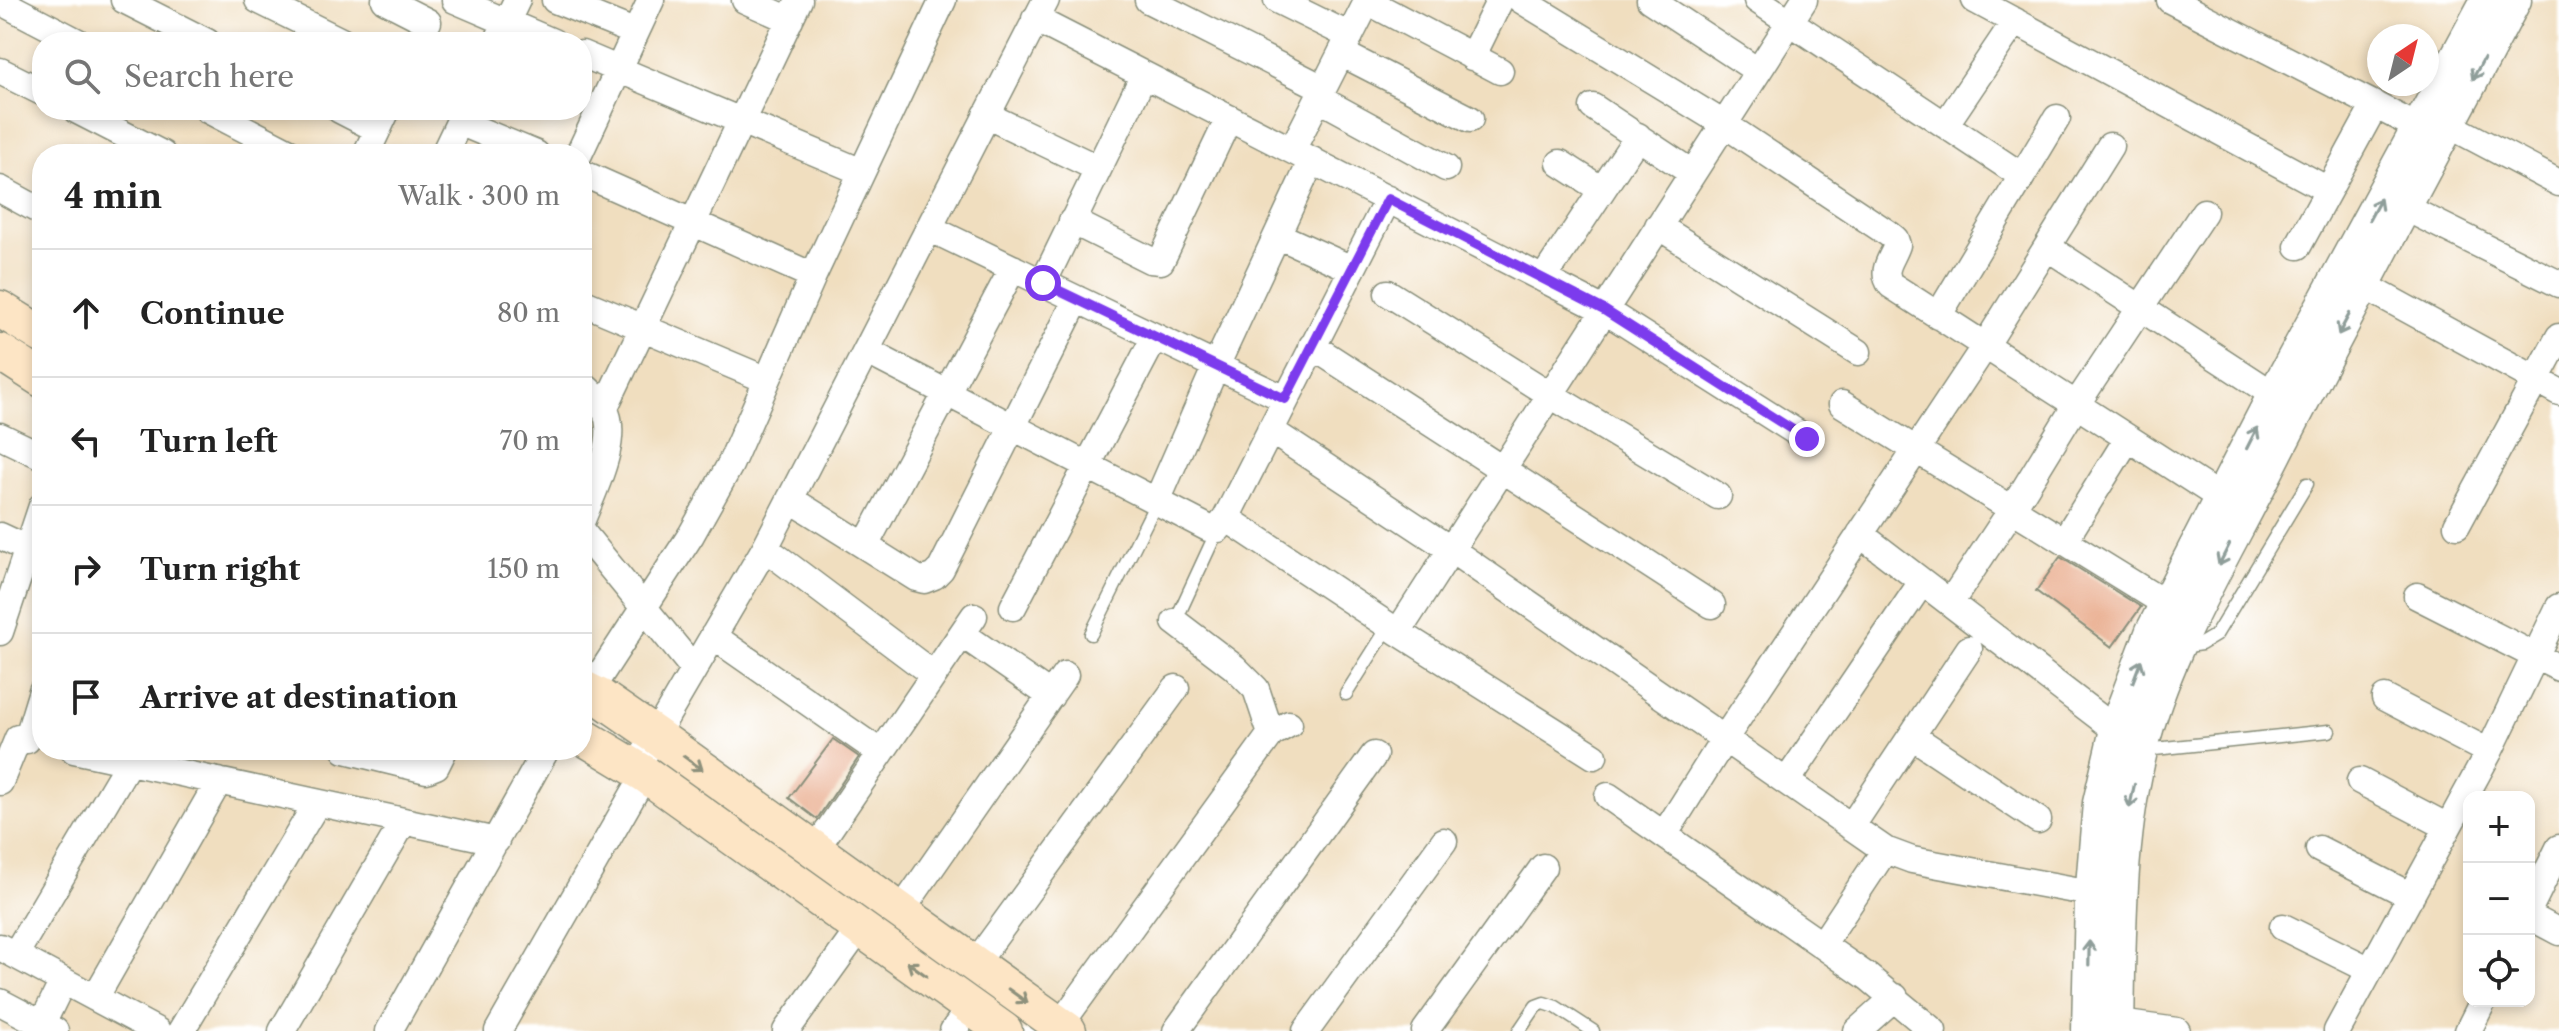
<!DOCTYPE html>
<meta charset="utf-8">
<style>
:root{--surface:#fff;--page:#f6f6f6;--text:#222;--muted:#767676;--line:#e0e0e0}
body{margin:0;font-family:"Libre Caslon Text",serif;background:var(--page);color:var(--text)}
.controls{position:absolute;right:24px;bottom:24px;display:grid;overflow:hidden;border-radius:16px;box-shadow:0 4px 12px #0003}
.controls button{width:72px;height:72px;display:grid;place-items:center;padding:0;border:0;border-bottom:2px solid var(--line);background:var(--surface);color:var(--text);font:40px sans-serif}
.compass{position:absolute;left:2367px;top:24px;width:72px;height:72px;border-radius:50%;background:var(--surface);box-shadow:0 4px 12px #0003;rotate:35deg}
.stop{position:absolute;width:24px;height:24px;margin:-18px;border:6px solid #7c3aed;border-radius:50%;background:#fff}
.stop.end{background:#7c3aed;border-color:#fff;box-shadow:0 2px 8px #0008}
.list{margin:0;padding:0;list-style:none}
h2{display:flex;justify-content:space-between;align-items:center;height:104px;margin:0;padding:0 32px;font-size:34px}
h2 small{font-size:26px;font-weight:400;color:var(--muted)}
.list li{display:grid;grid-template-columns:52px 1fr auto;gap:24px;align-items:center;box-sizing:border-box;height:128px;padding:0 32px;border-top:2px solid var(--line)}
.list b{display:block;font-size:30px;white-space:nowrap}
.list em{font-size:26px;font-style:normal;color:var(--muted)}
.icon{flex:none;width:44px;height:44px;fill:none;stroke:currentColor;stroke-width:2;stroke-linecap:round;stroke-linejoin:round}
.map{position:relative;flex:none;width:2559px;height:1031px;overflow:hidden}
.search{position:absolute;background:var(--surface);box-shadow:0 4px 12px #0003;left:32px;top:32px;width:560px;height:88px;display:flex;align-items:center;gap:20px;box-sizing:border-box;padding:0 28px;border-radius:32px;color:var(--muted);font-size:30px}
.panel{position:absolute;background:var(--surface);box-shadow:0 4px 12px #0003;left:32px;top:144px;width:560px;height:616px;border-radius:32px}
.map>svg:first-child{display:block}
.building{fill:#e7a482}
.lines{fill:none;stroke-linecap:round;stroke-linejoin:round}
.service-casing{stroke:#888e7a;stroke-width:15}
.minor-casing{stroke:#888e7a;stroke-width:29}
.tertiary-casing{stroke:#888e7a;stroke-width:35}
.secondary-casing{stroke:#888e7a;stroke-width:39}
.service{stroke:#fff;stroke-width:12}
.minor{stroke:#fff;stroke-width:26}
.tertiary{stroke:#fff;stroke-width:32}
.secondary{stroke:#fde5c5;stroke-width:36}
.oneway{stroke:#8f9e9a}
.oneway2{stroke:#8e917c}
.route{stroke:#7c3aed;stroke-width:10}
</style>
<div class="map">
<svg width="2559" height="1031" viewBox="0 0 2559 1031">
<rect width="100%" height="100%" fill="#fff"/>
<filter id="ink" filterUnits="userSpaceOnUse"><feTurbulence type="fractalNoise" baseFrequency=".0125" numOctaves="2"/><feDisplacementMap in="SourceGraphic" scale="16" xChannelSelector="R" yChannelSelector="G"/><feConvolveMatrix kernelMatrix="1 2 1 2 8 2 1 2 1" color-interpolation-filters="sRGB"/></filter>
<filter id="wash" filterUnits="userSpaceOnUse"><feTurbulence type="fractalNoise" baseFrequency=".006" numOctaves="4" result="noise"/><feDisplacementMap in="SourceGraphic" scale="32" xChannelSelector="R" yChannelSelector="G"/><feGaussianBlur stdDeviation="1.8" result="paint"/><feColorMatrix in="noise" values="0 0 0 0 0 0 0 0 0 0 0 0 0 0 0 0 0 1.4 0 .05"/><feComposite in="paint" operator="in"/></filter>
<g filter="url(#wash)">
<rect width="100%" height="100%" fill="#f0debf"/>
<g id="blocks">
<path class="building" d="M2060,557l81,50 -29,40 -76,-56z
M833,739l26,18 -42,62 -28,-21z"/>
</g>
</g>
<g filter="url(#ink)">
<use href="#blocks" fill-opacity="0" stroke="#888e7a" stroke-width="2"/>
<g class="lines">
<g class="service-casing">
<path id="service" d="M1175,622l43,-93
M1091,634l66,-133
M2181,647l20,-3 15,-9 91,-151
M1346,694l43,-68
M2145,750l184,-19
M1519,1031l17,-25 8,-3 12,4 37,24"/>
</g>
<g class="minor-casing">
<path id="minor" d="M124,0l83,42
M258,0l85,42
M385,0l43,22
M455,0l98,42
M555,0l79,32
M745,0l45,20
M1148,0l175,88
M1277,0l73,36
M1521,0l203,124 165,110 6,5 2,6c-5,15 -17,25 -6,40l330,213
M1650,0l108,71
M1757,0l265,176
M1975,0l353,190
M2170,0l265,136
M1367,1l133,70
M9,6l69,36
M1035,19l569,291 203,129
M497,42l20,-42
M1341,53l129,66
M582,54l280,118
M1472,57l28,-57
M0,71l42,21
M1318,98l128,70
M1593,107l99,66
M76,110l86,44
M208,110l85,44
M340,110l37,19
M986,115l111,53
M459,122l77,32
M1945,125l70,-104
M2449,125l110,58
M1292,150l76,-150
M366,154l21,-44
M444,154l21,-44
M579,154l72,-154
M1560,163l42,27
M582,173l231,103
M0,189l42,23
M2406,208l153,76
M1072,221l78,39 11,1 68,-143
M1658,226l200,126
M929,228l356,171
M1277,235l75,34
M2298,246l77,-141
M2047,247l241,157
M1543,279l95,-143
M1043,283l101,-208
M2365,286l194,106
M1388,293l161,101 169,102
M582,302l185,78
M1938,316l119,-198
M1312,346l400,259
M866,351l342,177 10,1 8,-11 162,-319
M582,384c8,7 16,15 22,24 17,30 -11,83 -22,112
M1842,404l324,200
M604,409l195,-409
M1270,430l180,119 435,301 27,10 179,33
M0,436l42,20
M790,499l126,79 8,2 10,-4 7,-7 136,-270
M1157,501l59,-135 96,-206
M1226,518l172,114 196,124
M2457,525l102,-188
M582,532l112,137
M1860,534l269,206
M0,536l28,13
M2064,541l64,-103
M865,546l148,-278
M765,548l169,127
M2417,596l142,72
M1950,603l63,-95 63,-103 128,-193
M1013,607l142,-270
M1175,622l59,45 22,22 15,45
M0,632l42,-126
M1398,632l406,-632
M962,634l89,62
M713,636l168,117
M589,692l102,-157 39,-70 83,-189 130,-276
M2385,698l104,54
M1912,736l126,84
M27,740l15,-49
M74,750l422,91
M345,750l81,20 10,-4 8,-16
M636,768l129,-220 281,-548
M1787,781l135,-199
M2360,781l88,46
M0,782l18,-44
M1608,796l260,181 65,54
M1851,827l118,-178
M1664,835l61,-97 260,-392 125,-200
M2319,849l92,47
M815,850l159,-234
M2529,909l30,-61
M901,911l164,-236
M2529,916l30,16
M2283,927l87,43
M1822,945l63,-95
M0,947l157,84
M15,955l114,-193
M975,964l201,-276
M95,998l124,-217
M0,1002l55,29
M2119,1023l58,8
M42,1024l21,-43
M1060,1025l211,-291 18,-10
M181,1031l136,-228
M282,1031l122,-210
M389,1031l157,-281
M498,1031l147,-257
M786,1031l74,-103
M953,1031l17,-24
M1176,1031l198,-276
M1306,1031l138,-190
M1425,1031l118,-164
M1857,1031l38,-34
M2337,1031l152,-279 70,-145
M2468,1031l15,-30"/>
</g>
<g class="tertiary-casing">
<path id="tertiary" d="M2088,1031l3,-133 8,-95 19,-82 34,-90 122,-237 213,-394
M2118,1031c2,-99 0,-199 27,-295 25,-89 74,-171 116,-253 82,-162 169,-322 254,-483"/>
</g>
<g class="secondary-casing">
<path id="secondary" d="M0,309l42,26
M0,352l42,27
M582,688l18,9 55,38 413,296
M582,736l63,38 359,257"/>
</g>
<use href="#service" class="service"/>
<use href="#minor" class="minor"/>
<use href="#tertiary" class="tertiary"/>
<use href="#secondary" class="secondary"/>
</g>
<defs><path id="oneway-shaft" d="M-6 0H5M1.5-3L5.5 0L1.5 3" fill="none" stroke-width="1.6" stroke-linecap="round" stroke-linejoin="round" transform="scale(2)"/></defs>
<g class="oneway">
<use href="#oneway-shaft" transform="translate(2478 69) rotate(118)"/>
<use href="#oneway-shaft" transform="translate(2375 209) rotate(-62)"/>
<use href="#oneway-shaft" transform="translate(2344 324) rotate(118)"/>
<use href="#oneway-shaft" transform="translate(2252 438) rotate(-63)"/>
<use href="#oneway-shaft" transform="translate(2224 555) rotate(117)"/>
<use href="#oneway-shaft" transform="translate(2137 671) rotate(-69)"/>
<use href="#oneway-shaft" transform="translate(2132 796) rotate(102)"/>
<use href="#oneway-shaft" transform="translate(2089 953) rotate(-89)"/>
</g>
<g class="oneway2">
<use href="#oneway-shaft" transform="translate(693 763) rotate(36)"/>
<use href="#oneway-shaft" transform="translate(917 969) rotate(-144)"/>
<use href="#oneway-shaft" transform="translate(1018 996) rotate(36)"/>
</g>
</g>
<g class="lines" filter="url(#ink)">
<path class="route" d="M1043,283l242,116 103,-200 216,111 203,129"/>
</g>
</svg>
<div class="controls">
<button>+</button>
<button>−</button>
<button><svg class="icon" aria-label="locate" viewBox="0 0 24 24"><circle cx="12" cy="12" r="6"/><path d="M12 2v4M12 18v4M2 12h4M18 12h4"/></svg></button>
</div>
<svg class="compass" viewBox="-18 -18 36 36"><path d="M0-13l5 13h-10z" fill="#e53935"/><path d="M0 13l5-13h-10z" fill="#767676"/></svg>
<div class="stop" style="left:1043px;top:283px"></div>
<div class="stop end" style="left:1807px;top:439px"></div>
<div class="search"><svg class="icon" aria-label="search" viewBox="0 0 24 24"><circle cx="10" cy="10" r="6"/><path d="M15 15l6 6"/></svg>Search here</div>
<section class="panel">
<h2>4 min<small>Walk · 300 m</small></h2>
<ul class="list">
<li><svg class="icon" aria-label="ahead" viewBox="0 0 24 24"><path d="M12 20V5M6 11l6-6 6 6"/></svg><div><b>Continue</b></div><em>80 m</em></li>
<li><svg class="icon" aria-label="left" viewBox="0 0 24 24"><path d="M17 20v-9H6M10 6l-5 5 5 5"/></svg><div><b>Turn left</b></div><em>70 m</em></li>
<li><svg class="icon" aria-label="right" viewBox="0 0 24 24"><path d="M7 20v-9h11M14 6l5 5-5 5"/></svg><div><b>Turn right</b></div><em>150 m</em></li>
<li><svg class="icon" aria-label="arrive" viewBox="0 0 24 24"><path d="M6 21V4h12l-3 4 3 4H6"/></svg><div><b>Arrive at destination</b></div></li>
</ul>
</section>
</div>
